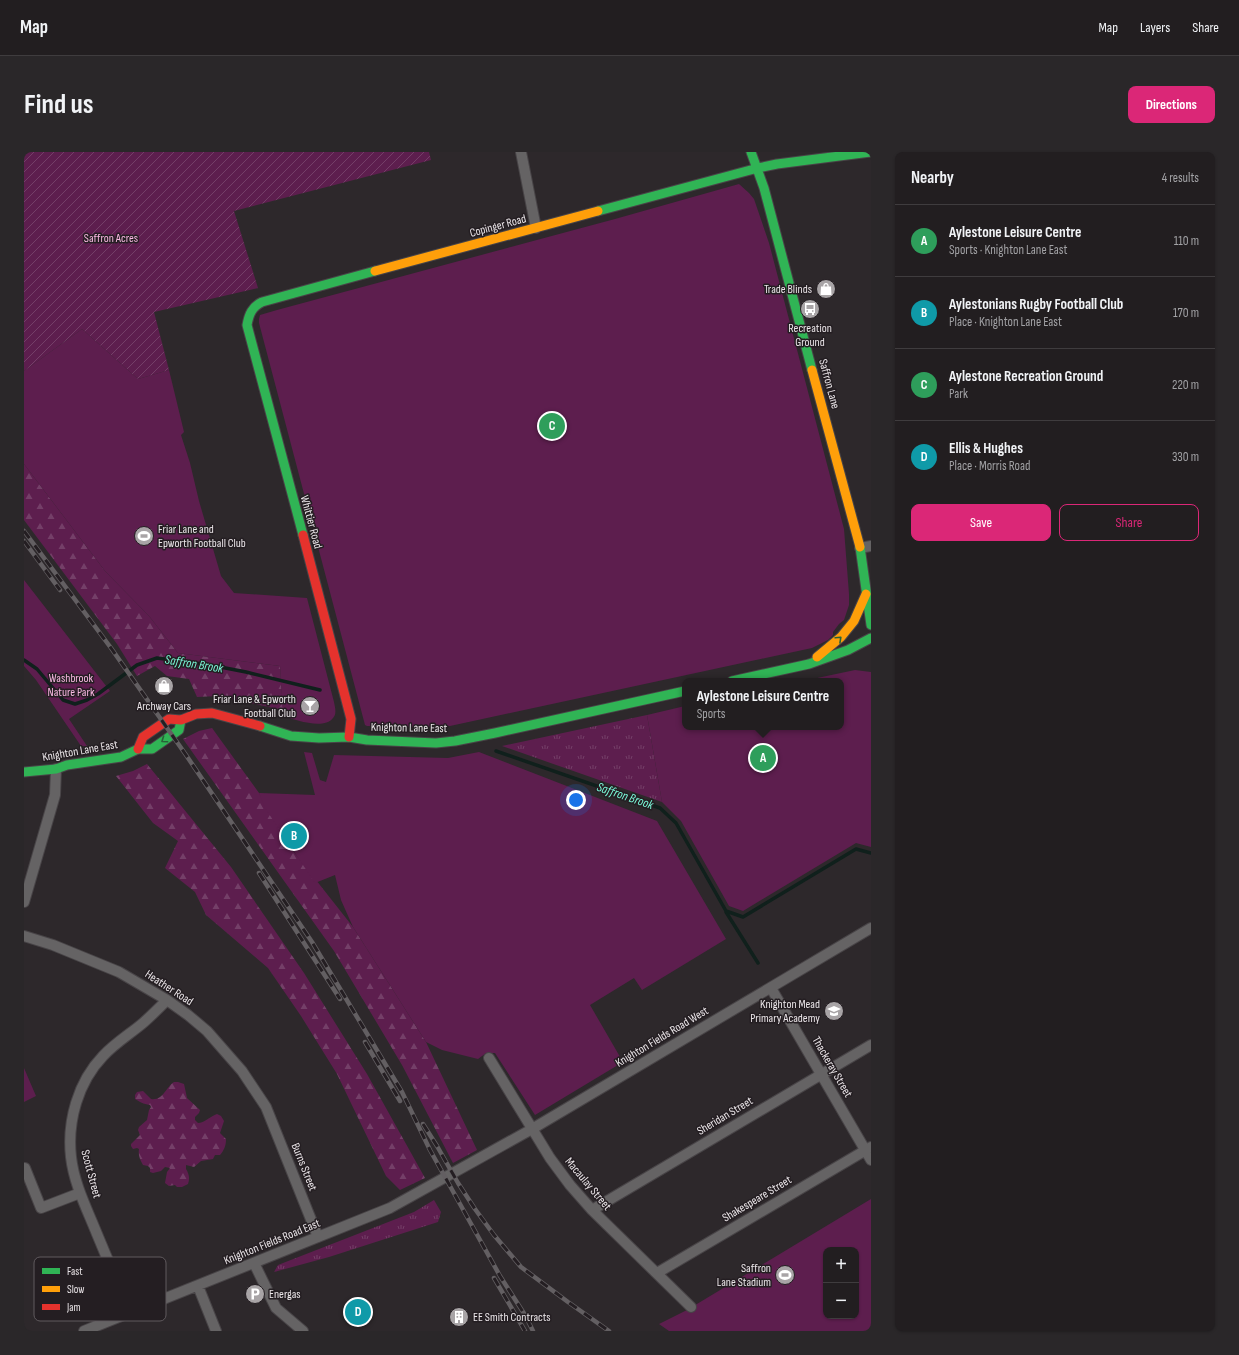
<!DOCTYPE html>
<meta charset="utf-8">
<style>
:root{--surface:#221e20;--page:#2a2729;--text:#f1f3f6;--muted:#a2a2a5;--line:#3f3c3e;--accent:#db2777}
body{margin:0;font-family:"Sofia Sans Condensed",sans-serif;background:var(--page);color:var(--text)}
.controls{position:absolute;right:12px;bottom:12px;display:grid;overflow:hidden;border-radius:8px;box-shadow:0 1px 3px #0004}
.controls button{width:36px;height:36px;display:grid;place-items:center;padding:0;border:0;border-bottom:1px solid var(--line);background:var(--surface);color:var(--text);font:20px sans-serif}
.you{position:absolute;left:552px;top:648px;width:14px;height:14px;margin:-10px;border:3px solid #fff;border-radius:50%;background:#1a73e8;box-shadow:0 0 0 6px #1a73e833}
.badge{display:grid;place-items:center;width:26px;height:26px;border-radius:50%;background:var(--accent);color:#fff;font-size:13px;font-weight:700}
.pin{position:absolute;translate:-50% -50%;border:2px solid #fff;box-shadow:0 1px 4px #0006}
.popup{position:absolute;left:658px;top:526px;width:162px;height:52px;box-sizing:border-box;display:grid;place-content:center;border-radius:8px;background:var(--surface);filter:drop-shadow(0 1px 3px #0005);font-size:13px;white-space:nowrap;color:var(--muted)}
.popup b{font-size:15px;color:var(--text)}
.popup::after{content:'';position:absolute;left:50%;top:100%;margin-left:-8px;border:8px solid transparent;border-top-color:var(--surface)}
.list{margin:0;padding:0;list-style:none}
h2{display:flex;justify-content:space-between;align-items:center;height:52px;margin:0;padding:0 16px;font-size:17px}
h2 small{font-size:13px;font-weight:400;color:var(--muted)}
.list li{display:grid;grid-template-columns:26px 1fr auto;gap:12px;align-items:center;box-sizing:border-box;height:72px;padding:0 16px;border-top:1px solid var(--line)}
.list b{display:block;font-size:15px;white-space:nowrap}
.list p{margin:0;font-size:13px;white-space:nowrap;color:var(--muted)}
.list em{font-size:13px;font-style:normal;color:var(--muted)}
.actions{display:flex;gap:8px;padding:12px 16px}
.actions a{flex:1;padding:9px 0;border:1px solid var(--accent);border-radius:8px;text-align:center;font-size:14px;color:var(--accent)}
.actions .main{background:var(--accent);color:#fff}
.map{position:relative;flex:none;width:847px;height:1179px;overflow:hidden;border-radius:8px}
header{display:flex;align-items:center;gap:24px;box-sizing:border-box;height:56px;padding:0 20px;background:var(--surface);border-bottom:1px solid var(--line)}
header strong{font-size:19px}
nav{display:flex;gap:22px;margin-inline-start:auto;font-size:14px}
.intro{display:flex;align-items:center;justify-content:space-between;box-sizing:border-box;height:96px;padding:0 24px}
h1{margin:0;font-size:28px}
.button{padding:10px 18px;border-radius:8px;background:var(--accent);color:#fff;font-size:14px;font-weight:700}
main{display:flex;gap:24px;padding:0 24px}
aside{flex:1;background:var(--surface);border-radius:8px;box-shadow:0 1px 3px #0004}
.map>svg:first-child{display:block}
.grass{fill:url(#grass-tufts)}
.forest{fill:url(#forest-firs)}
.park{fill:#5d1e4e;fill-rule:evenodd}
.garden{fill:url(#garden-furrows)}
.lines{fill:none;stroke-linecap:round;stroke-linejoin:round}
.stream{stroke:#10201c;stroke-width:3.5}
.street-casing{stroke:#484447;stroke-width:12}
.fast-casing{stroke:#484447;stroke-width:11}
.slow-casing{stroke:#484447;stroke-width:11}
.jam-casing{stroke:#484447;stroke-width:11}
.street{stroke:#656364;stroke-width:10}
.fast{stroke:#30b455;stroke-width:9}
.slow{stroke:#ff9f0a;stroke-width:9}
.jam{stroke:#e5322d;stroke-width:9}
.rail-casing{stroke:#635f62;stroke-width:4.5}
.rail{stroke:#241e22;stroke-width:3;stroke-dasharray:9;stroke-linecap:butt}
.oneway{stroke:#296239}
.labels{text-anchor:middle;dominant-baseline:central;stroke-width:3;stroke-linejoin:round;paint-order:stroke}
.street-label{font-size:12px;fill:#ebe6e9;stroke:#241e22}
.park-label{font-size:12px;fill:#fbb9e4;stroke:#241e22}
.poi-label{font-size:12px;fill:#ebe6e9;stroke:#241e22;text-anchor:end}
.water-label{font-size:13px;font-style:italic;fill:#7bfbda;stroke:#241e22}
.key{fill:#241e22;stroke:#605a5e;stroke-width:1}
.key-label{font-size:11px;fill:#ebe6e9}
</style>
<header>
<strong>Map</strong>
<nav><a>Map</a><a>Layers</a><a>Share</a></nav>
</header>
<div class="intro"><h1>Find us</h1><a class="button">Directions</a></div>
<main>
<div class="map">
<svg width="847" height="1179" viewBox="0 0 847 1179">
<defs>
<pattern id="grass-tufts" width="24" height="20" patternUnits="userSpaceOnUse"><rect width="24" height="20" fill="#5d1e4e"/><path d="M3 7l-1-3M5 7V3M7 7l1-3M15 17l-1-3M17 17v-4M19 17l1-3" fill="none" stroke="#743f68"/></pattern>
<pattern id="forest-firs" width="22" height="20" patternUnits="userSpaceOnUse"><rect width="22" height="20" fill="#5d1e4e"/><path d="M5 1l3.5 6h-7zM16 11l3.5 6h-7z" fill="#743f68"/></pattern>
<pattern id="garden-furrows" width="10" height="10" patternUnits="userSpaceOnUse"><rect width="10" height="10" fill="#5d1e4e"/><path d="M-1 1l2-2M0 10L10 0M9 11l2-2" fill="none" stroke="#743f68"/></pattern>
</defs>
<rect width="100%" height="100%" fill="#2d282b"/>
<path class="grass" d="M623,563l15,87 -160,-56z
M410,1048l7,12 -3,10 -109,35 -55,15 4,-7 136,-53z"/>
<path class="forest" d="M0,312l81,107 44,45 29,37 102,13 3,44 -65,-14 -21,1 -8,-18 -22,-3 -12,-10 -18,10 -20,-32 -93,-124z
M188,576l47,65 31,54 63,80 73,115 51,108 -24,13 -51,-98 -68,-114 -151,-212 16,-8z
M123,612l84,103 73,106 63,101 58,104 -25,12 -14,-14 -49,-102 -36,-58 -33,-48 -62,-53 -11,-23 -30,-24 13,-27 -25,-18 -37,-47 17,-5z
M150,930h4l6,2 3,14 13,12 -1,3 -4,4v3l3,3c6,0 13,-7 19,-9l4,2 3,5 -4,12 6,6c0,7 -2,11 -6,16h-5l-2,4 -12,2 -7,6 -8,-2v4c3,5 4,9 2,15l-6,3h-5l-2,-2 -6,1 -4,-3 2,-11 3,-4 -5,-1 -4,4 -8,2 -3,-1v-4l-2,-2 -5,-1c-3,-6 -5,-9 -4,-16l-2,-1 -4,1 -2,-3v-2l9,-9 -2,-5 1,-3 8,-7 2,-10 2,-3 -1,-2c-7,-1 -10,-3 -15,-6v-4l2,-3 6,-1 8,8c12,2 15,-12 23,-17z"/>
<path class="park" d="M715,32l10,9 5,6 15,44 75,286 5,65v11l-5,15 -5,4 -6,8v3l-5,5 -16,8 -362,78 -27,1 -56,-1 -2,-1 -106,-402v-4l1,-4 17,-5 338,-91z
M58,177l56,50 31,-9 15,62 -3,3 9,28 9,38 22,75 13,17 73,5 27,104c1,5 3,12 -1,16 -9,12 -38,2 -50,-2l-3,-50 -102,-13 -29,-37 -44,-45 -81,-107v-93z
M0,428l86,111 -41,28 18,27h-6l-45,-66 -12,-14z
M831,518l16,2v175l-15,-4 -113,68 -14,-5 -48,-85 -19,-19 -15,-87 38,-9v21h156v-46h-38z
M280,600l8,1 8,27 6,2 8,-27 114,3 31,-6 178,69 69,118 -84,51 -8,-12 -44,27 33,57 -88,53 -40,-62h-9l-8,6 -36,-9 -16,-8 -73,-115 -12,-27 -6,-25 -20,8 -50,-75 -6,-15 56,2z
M0,916l12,28 -12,6z
M847,1047v132h-202l-10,-7 28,-14zM802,1098h30v66h-30z"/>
<path class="garden" d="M0,0h405l2,8 -197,51 24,77 -104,24 15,58 -31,9 -56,-50 -58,42z"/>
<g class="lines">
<path class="stream" d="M0,508l13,9 26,31 12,4 12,-4 11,-6 39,-29 20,-7 53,7 36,7 74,18
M472,599l164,57 16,15 50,88 17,6 113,-68 15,4
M702,760l32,51"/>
<g class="street-casing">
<path id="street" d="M497,0l15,76
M836,396l11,-2
M0,750l31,-107 1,-26
M0,784l29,9 66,27 48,28 21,15 19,16 35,40 24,36 52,130
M747,836l100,172
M465,906l61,100 20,27 22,25 99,97
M1,1016l16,40 39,-15
M568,1058l279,-165
M230,1111l22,45 27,23
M633,1121l214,-126
M174,1134l18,45
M106,1161c-11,-26 -22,-53 -33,-79 -10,-25 -23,-50 -26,-77 -4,-36 7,-75 32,-101 12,-13 27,-22 40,-33 8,-7 16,-15 24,-23
M60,1179l306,-123 142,-79 339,-201"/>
</g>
<g class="fast-casing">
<path id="fast" d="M727,0l13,36 48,182
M574,59l160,-43 19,-4 94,-12
M279,383l-56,-210c2,-11 5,-18 15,-23l113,-31
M836,395l11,78
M708,529l77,-17 39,-14 23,-12
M236,574l31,10 28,2 30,-1 18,3 69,3 19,-2 40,-8 190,-42
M0,620l32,-3 11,-4 54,-8 17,-8h14l27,-19 2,-10"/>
</g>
<g class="slow-casing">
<path id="slow" d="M351,119l223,-60
M788,218l48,177
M793,505l24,-20 13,-16 12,-27"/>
</g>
<g class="jam-casing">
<path id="jam" d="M279,383l48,184 -2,18
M114,597l5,-12 26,-18 12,1 15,-6 16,-1 48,13"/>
</g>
<use href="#street" class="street"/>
<use href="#fast" class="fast"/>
<use href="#slow" class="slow"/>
<use href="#jam" class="jam"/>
<g class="rail-casing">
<path id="rail" d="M0,379l87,117 75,107 126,187 90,150 28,58 70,126 25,39 8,16
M0,389l36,49
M235,721l81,126
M341,890l35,59
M399,972l14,22 21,37 17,26 19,26 27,32 47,35 41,29
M470,1126l31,53"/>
</g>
<use href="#rail" class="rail"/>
</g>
<defs><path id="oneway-chevron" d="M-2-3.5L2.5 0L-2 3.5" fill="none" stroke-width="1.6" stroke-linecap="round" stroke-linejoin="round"/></defs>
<g class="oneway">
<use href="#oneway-chevron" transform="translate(815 487) rotate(-43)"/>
<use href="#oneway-chevron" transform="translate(140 588) rotate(145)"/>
</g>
<defs>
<g id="shop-disc" transform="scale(1)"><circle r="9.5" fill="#a8a4a6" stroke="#241e22"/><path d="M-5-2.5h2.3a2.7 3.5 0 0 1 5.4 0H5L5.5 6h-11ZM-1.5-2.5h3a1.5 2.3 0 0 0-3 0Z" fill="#fff"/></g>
<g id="bus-disc" transform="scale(1)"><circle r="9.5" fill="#a8a4a6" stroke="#241e22"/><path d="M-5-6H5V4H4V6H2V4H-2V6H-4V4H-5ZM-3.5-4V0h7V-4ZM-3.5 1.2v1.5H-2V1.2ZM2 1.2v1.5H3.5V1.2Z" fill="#fff"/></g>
<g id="stadium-disc" transform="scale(1)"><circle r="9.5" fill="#a8a4a6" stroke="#241e22"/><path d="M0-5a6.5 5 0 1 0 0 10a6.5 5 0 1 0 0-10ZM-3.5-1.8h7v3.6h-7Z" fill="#fff"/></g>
<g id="bar-disc" transform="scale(1)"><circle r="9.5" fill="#a8a4a6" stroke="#241e22"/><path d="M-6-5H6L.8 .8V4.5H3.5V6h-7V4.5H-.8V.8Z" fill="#fff"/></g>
<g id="school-disc" transform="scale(1)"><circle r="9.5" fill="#a8a4a6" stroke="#241e22"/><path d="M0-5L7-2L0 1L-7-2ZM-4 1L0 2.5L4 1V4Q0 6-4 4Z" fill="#fff"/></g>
<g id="parking-disc" transform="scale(1)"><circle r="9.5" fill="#a8a4a6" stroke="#241e22"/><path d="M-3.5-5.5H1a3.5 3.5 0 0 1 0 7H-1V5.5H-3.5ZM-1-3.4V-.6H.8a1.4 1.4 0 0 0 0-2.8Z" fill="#fff"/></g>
<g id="building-disc" transform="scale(1)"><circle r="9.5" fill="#a8a4a6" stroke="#241e22"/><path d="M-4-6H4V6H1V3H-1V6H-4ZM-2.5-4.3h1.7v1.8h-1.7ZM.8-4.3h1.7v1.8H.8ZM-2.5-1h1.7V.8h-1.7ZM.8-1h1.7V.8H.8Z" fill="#fff"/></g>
</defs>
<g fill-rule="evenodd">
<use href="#shop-disc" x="802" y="137"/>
<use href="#bus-disc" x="786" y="157"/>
<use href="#stadium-disc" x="120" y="384"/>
<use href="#shop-disc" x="140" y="534"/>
<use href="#bar-disc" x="286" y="554"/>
<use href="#school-disc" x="810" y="859"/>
<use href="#stadium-disc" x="761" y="1123"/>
<use href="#parking-disc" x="231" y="1142"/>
<use href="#building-disc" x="435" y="1165"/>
</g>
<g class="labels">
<g class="street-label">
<text transform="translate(474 74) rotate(-15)">Copinger Road</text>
<text transform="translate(805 232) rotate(75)">Saffron Lane</text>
<text transform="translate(287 370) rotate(75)">Whittier Road</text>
<text transform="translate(385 576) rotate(1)">Knighton Lane East</text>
<text transform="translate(56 599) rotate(-10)">Knighton Lane East</text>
<text transform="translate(145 836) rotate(33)">Heather Road</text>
<text transform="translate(638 885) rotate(-31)">Knighton Fields Road West</text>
<text transform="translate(808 915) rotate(60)">Thackeray Street</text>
<text transform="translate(701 964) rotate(-31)">Sheridan Street</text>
<text transform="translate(280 1015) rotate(68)">Burns Street</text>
<text transform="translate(67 1022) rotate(75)">Scott Street</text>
<text transform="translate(564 1032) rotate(50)">Macaulay Street</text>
<text transform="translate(733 1047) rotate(-31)">Shakespeare Street</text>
<text transform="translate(248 1090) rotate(-22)">Knighton Fields Road East</text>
</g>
<g class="park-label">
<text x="87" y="86">Saffron Acres</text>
<text x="47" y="526">Washbrook<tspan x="47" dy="14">Nature Park</tspan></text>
</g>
<g class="poi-label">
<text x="788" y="137">Trade Blinds</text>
<text x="786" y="176" text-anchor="middle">Recreation<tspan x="786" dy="14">Ground</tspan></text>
<text x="134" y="377" text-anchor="start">Friar Lane and<tspan x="134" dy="14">Epworth Football Club</tspan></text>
<text x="272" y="547">Friar Lane &amp; Epworth<tspan x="272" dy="14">Football Club</tspan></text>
<text x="140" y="554" text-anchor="middle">Archway Cars</text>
<text x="796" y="852">Knighton Mead<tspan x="796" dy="14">Primary Academy</tspan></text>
<text x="747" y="1116">Saffron<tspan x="747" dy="14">Lane Stadium</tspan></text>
<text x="245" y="1142" text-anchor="start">Energas</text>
<text x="449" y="1165" text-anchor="start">EE Smith Contracts</text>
</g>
<g class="water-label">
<text transform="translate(170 512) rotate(9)">Saffron Brook</text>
<text transform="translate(601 644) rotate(19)">Saffron Brook</text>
</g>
</g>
<rect x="10" y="1105" width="132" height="64" rx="6" class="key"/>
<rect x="18" y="1116" width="18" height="6" fill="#30b455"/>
<rect x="18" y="1134" width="18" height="6" fill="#ff9f0a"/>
<rect x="18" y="1152" width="18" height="6" fill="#e5322d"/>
<g class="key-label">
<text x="43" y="1123">Fast</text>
<text x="43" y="1141">Slow</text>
<text x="43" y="1159">Jam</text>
</g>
</svg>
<div class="controls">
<button>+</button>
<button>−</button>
</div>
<div class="you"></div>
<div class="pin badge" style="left:739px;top:606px;background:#2e9e5b">A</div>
<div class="popup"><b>Aylestone Leisure Centre</b>Sports</div>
<div class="pin badge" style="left:270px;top:684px;background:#0f9aa8">B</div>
<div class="pin badge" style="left:528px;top:274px;background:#2e9e5b">C</div>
<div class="pin badge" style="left:334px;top:1160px;background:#0f9aa8">D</div>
</div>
<aside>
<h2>Nearby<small>4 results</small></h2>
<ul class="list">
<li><span class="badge" style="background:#2e9e5b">A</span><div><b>Aylestone Leisure Centre</b><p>Sports · Knighton Lane East</p></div><em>110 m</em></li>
<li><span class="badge" style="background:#0f9aa8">B</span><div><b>Aylestonians Rugby Football Club</b><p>Place · Knighton Lane East</p></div><em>170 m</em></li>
<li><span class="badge" style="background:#2e9e5b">C</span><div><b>Aylestone Recreation Ground</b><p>Park</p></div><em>220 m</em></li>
<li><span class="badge" style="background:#0f9aa8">D</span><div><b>Ellis &amp; Hughes</b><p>Place · Morris Road</p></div><em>330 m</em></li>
</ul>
<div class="actions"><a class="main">Save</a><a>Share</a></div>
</aside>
</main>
